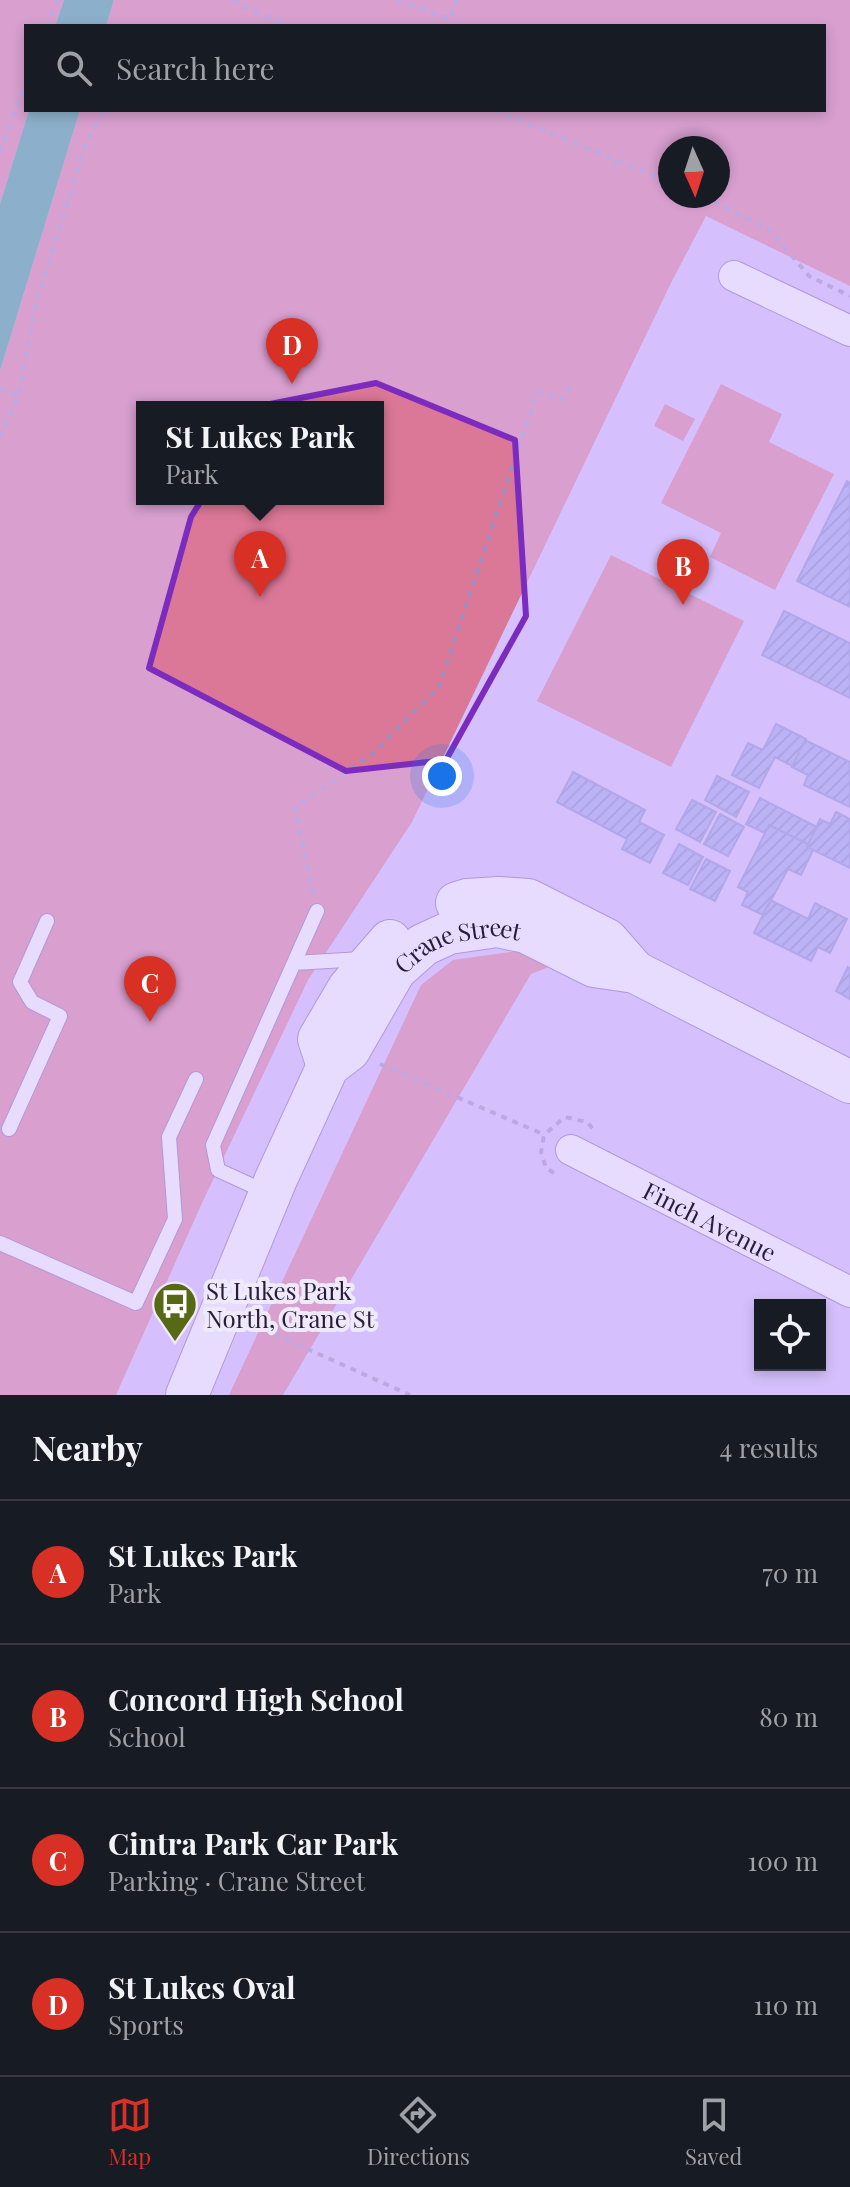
<!DOCTYPE html>
<meta charset="utf-8">
<style>
:root{--surface:#171b24;--page:#242831;--text:#f1f3f6;--muted:#9ea1a6;--line:#363941;--accent:#d93025}
body{margin:0;font-family:"Playfair Display",serif;background:var(--page);color:var(--text)}
.controls{position:absolute;right:24px;bottom:24px;display:grid;overflow:hidden;border-radius:0px;box-shadow:0 4px 12px #0003}
.controls button{width:72px;height:72px;display:grid;place-items:center;padding:0;border:0;border-bottom:2px solid var(--line);background:var(--surface);color:var(--text);font:40px sans-serif}
.compass{position:absolute;left:658px;top:136px;width:72px;height:72px;border-radius:50%;background:var(--surface);box-shadow:0 4px 12px #0003;rotate:177deg}
.you{position:absolute;left:442px;top:776px;width:28px;height:28px;margin:-20px;border:6px solid #fff;border-radius:50%;background:#1a73e8;box-shadow:0 0 0 12px #1a73e833}
.badge{display:grid;place-items:center;width:52px;height:52px;border-radius:50%;background:var(--accent);color:#fff;font-size:26px;font-weight:700}
.pin{position:absolute;translate:-50% -66px;filter:drop-shadow(0 2px 4px #0008)}
.pin::after{content:'';position:absolute;top:42px;width:28px;height:24px;background:inherit;clip-path:polygon(0 0,100% 0,50% 100%)}
.popup{position:absolute;left:136px;top:401px;width:248px;height:104px;box-sizing:border-box;display:grid;place-content:center;border-radius:0px;background:var(--surface);filter:drop-shadow(0 2px 6px #0005);font-size:26px;white-space:nowrap;color:var(--muted)}
.popup b{font-size:30px;color:var(--text)}
.popup::after{content:'';position:absolute;left:50%;top:100%;margin-left:-16px;border:16px solid transparent;border-top-color:var(--surface)}
.list{margin:0;padding:0;list-style:none}
h2{display:flex;justify-content:space-between;align-items:center;height:104px;margin:0;padding:0 32px;font-size:34px}
h2 small{font-size:26px;font-weight:400;color:var(--muted)}
.list li{display:grid;grid-template-columns:52px 1fr auto;gap:24px;align-items:center;box-sizing:border-box;height:144px;padding:0 32px;border-top:2px solid var(--line)}
.list b{display:block;font-size:30px;white-space:nowrap}
.list p{margin:0;font-size:26px;white-space:nowrap;color:var(--muted)}
.list em{font-size:26px;font-style:normal;color:var(--muted)}
.icon{flex:none;width:44px;height:44px;fill:none;stroke:currentColor;stroke-width:2;stroke-linecap:round;stroke-linejoin:round}
.map{position:relative;flex:none;width:850px;height:1395px;overflow:hidden}
.search{position:absolute;background:var(--surface);box-shadow:0 4px 12px #0003;left:24px;right:24px;top:24px;height:88px;display:flex;align-items:center;gap:20px;box-sizing:border-box;padding:0 28px;border-radius:0px;color:var(--muted);font-size:30px}
.sheet{height:680px;background:var(--surface)}
nav{display:flex;justify-content:space-around;align-items:center;box-sizing:border-box;height:112px;border-top:2px solid var(--line);background:var(--surface);font-size:22px;color:var(--muted)}
nav a{display:grid;justify-items:center;gap:4px}
nav .on{color:var(--accent)}
.map>svg:first-child{display:block}
.green{fill:#dc7897;fill-rule:evenodd}
.water{fill:#349e8e}
.building{fill:url(#building-hatch);stroke:#8689d3;stroke-width:2}
.lines{fill:none;stroke-linecap:round;stroke-linejoin:round}
.lane-casing{stroke:#8569b0;stroke-width:16}
.street-casing{stroke:#8569b0;stroke-width:32}
.secondary-casing{stroke:#8569b0;stroke-width:44}
.path{stroke:#a08dc0;stroke-width:4;stroke-dasharray:6 6;stroke-linecap:butt}
.lane{stroke:#fff;stroke-width:14}
.street{stroke:#fff;stroke-width:30}
.secondary{stroke:#fff;stroke-width:42}
.marked{fill:none;stroke:#7b2cbf;stroke-width:6;stroke-linejoin:round}
.labels{text-anchor:middle;dominant-baseline:central;stroke-width:8;stroke-linejoin:round;paint-order:stroke}
.street-label{font-size:24px;fill:#281c39;stroke:#efeafa}
.poi-label{font-size:24px;fill:#281c39;stroke:#efeafa;text-anchor:start}
</style>
<div class="map">
<svg width="850" height="1395" viewBox="0 0 850 1395">
<defs>
<pattern id="building-hatch" width="6" height="6" patternUnits="userSpaceOnUse" patternTransform="scale(2)"><rect width="6" height="6" fill="#9ea2ed"/><path d="M-1 1l2-2M0 6l6-6M5 7l2-2" fill="none" stroke="#8183c1"/></pattern>
</defs>
<rect width="100%" height="100%" fill="#d6c0fd"/>
<path class="green" d="M0,0h64l-9,26h-29v84h3l-29,94z
M114,0h736v286l-144,-70 -35,67 -259,539 -104,158 -106,223 -86,192h-116v-1024l80,-261h744v-84h-718zM670,148h48v48h-48zM142,407h236v92h-236z
M721,384l61,30 -13,28 65,32 -59,116 -65,-33 11,-24 -60,-30z
M665,404l30,15 -12,22 -29,-15z
M611,555l133,66 -73,146 -134,-66z
M517,951l32,16 -18,7 -248,421h-54l192,-410 32,-25z"/>
<path class="water" d="M64,0h50l-8,26h-51z
M29,110h51l-80,261v-167z"/>
<path class="building" d="M847,481l3,2v124l-53,-26z
M784,611l66,32v55l-88,-43z
M776,724l30,15 -14,27 -17,-9 -16,31 -27,-13 16,-32 15,7z
M805,740l45,22v45l-46,-22 4,-10 -16,-8z
M573,772l72,38 -6,12 25,13 -14,28 -28,-14 5,-10 -70,-37z
M717,776l32,16 -13,25 -31,-17z
M760,798l57,29 -9,17 -39,-19 -4,8 -19,-9z
M692,800l24,12 -16,30 -24,-13z
M836,812l14,7v49l-43,-21 13,-28 10,5z
M720,814l24,13 -16,29 -24,-12z
M769,825l39,19 -1,3 6,3 -12,25 -13,-6 -25,46 -21,-10 6,-13 -10,-5z
M679,844l24,13 -15,28 -25,-12z
M706,859l24,12 -15,30 -25,-12z
M770,900l38,19 7,-16 32,16 -17,34 -12,-6 -7,14 -57,-28z
M848,967l2,2v30l-14,-8z"/>
<g class="lines">
<g class="lane-casing">
<path id="lane" d="M294,963l68,-4
M9,1129l51,-113 -28,-14 -12,-20 27,-61
M266,1192l-48,-22 -5,-25 104,-234
M0,1243l136,60 39,-84 -6,-82 27,-58"/>
</g>
<g class="street-casing">
<g id="street">
<path d="M734,276l116,55"/>
<path id="s1" d="M571,1150l279,142"/>
</g>
</g>
<g class="secondary-casing">
<g id="secondary">
<path d="M457,903l10,-3 32,-2 29,2 79,40 28,32"/>
<path d="M328,1066l-9,-27 30,-51 41,-47"/>
<path id="s2" d="M187,1395l89,-216 52,-113 21,-16 46,-80 28,-25 26,-12 48,-7 29,6 68,34 41,6 215,110"/>
</g>
</g>
<path class="path" d="M232,0l56,26
M397,0l53,19 7,-19
M47,26l10,-26
M495,110l175,72
M0,152l26,-70
M615,168l1,-8
M703,196l66,33 40,47 41,20
M0,389l19,6
M0,437l19,-42 16,-87 50,-163 20,-35
M313,894l-18,-87 77,-53 67,-67 98,-295 27,7 6,-13
M380,1064l165,71
M554,1173l-8,-5 -5,-16 3,-17 21,-18 22,5 7,8
M252,1324l158,71"/>
<use href="#lane" class="lane"/>
<use href="#street" class="street"/>
<use href="#secondary" class="secondary"/>
</g>
<path d="M0 0H850V1395H0ZM376,383l139,57 11,176 -80,144 -100,11 -197,-103 42,-151 69,-111z" fill="#d6c0fd" fill-opacity=".55" fill-rule="evenodd"/>
<path class="marked" d="M376,383l139,57 11,176 -80,144 -100,11 -197,-103 42,-151 69,-111z"/>
<defs>
<g id="bus-pin" transform="scale(2.3)"><path d="M0 17L-7.5 6A9.5 9.5 0 1 1 7.5 6Z" fill="#586915" stroke="#efeafa"/><path d="M-5-6H5V4H4V6H2V4H-2V6H-4V4H-5ZM-3.5-4V0h7V-4ZM-3.5 1.2v1.5H-2V1.2ZM2 1.2v1.5H3.5V1.2Z" fill="#fff"/></g>
</defs>
<g fill-rule="evenodd">
<use href="#bus-pin" x="175" y="1304"/>
</g>
<g class="labels">
<g class="street-label">
<text stroke="none"><textPath href="#s2" startOffset="548">Crane Street</textPath></text>
<text stroke="none"><textPath href="#s1" startOffset="156">Finch Avenue</textPath></text>
</g>
<g class="poi-label">
<text x="206" y="1290">St Lukes Park<tspan x="206" dy="28">North, Crane St</tspan></text>
</g>
</g>
</svg>
<div class="controls">
<button><svg class="icon" aria-label="locate" viewBox="0 0 24 24"><circle cx="12" cy="12" r="6"/><path d="M12 2v4M12 18v4M2 12h4M18 12h4"/></svg></button>
</div>
<svg class="compass" viewBox="-18 -18 36 36"><path d="M0-13l5 13h-10z" fill="#e53935"/><path d="M0 13l5-13h-10z" fill="#9ea1a6"/></svg>
<div class="you"></div>
<div class="pin badge" style="left:260px;top:597px">A</div>
<div class="popup"><b>St Lukes Park</b>Park</div>
<div class="pin badge" style="left:683px;top:605px">B</div>
<div class="pin badge" style="left:150px;top:1022px">C</div>
<div class="pin badge" style="left:292px;top:384px">D</div>
<div class="search"><svg class="icon" aria-label="search" viewBox="0 0 24 24"><circle cx="10" cy="10" r="6"/><path d="M15 15l6 6"/></svg>Search here</div>
</div>
<section class="sheet">
<h2>Nearby<small>4 results</small></h2>
<ul class="list">
<li><span class="badge">A</span><div><b>St Lukes Park</b><p>Park</p></div><em>70 m</em></li>
<li><span class="badge">B</span><div><b>Concord High School</b><p>School</p></div><em>80 m</em></li>
<li><span class="badge">C</span><div><b>Cintra Park Car Park</b><p>Parking · Crane Street</p></div><em>100 m</em></li>
<li><span class="badge">D</span><div><b>St Lukes Oval</b><p>Sports</p></div><em>110 m</em></li>
</ul>
</section>
<nav>
<a class="on"><svg class="icon" aria-label="map" viewBox="0 0 24 24"><path d="M3 6l6-2 6 2 6-2v14l-6 2-6-2-6 2zM9 4v14M15 6v14"/></svg>Map</a>
<a><svg class="icon" aria-label="directions" viewBox="0 0 24 24"><path d="M12 3l9 9-9 9-9-9zM9 14v-3h6M13 9l2 2-2 2"/></svg>Directions</a>
<a><svg class="icon" aria-label="saved" viewBox="0 0 24 24"><path d="M7 4h10v16l-5-4-5 4z"/></svg>Saved</a>
</nav>
